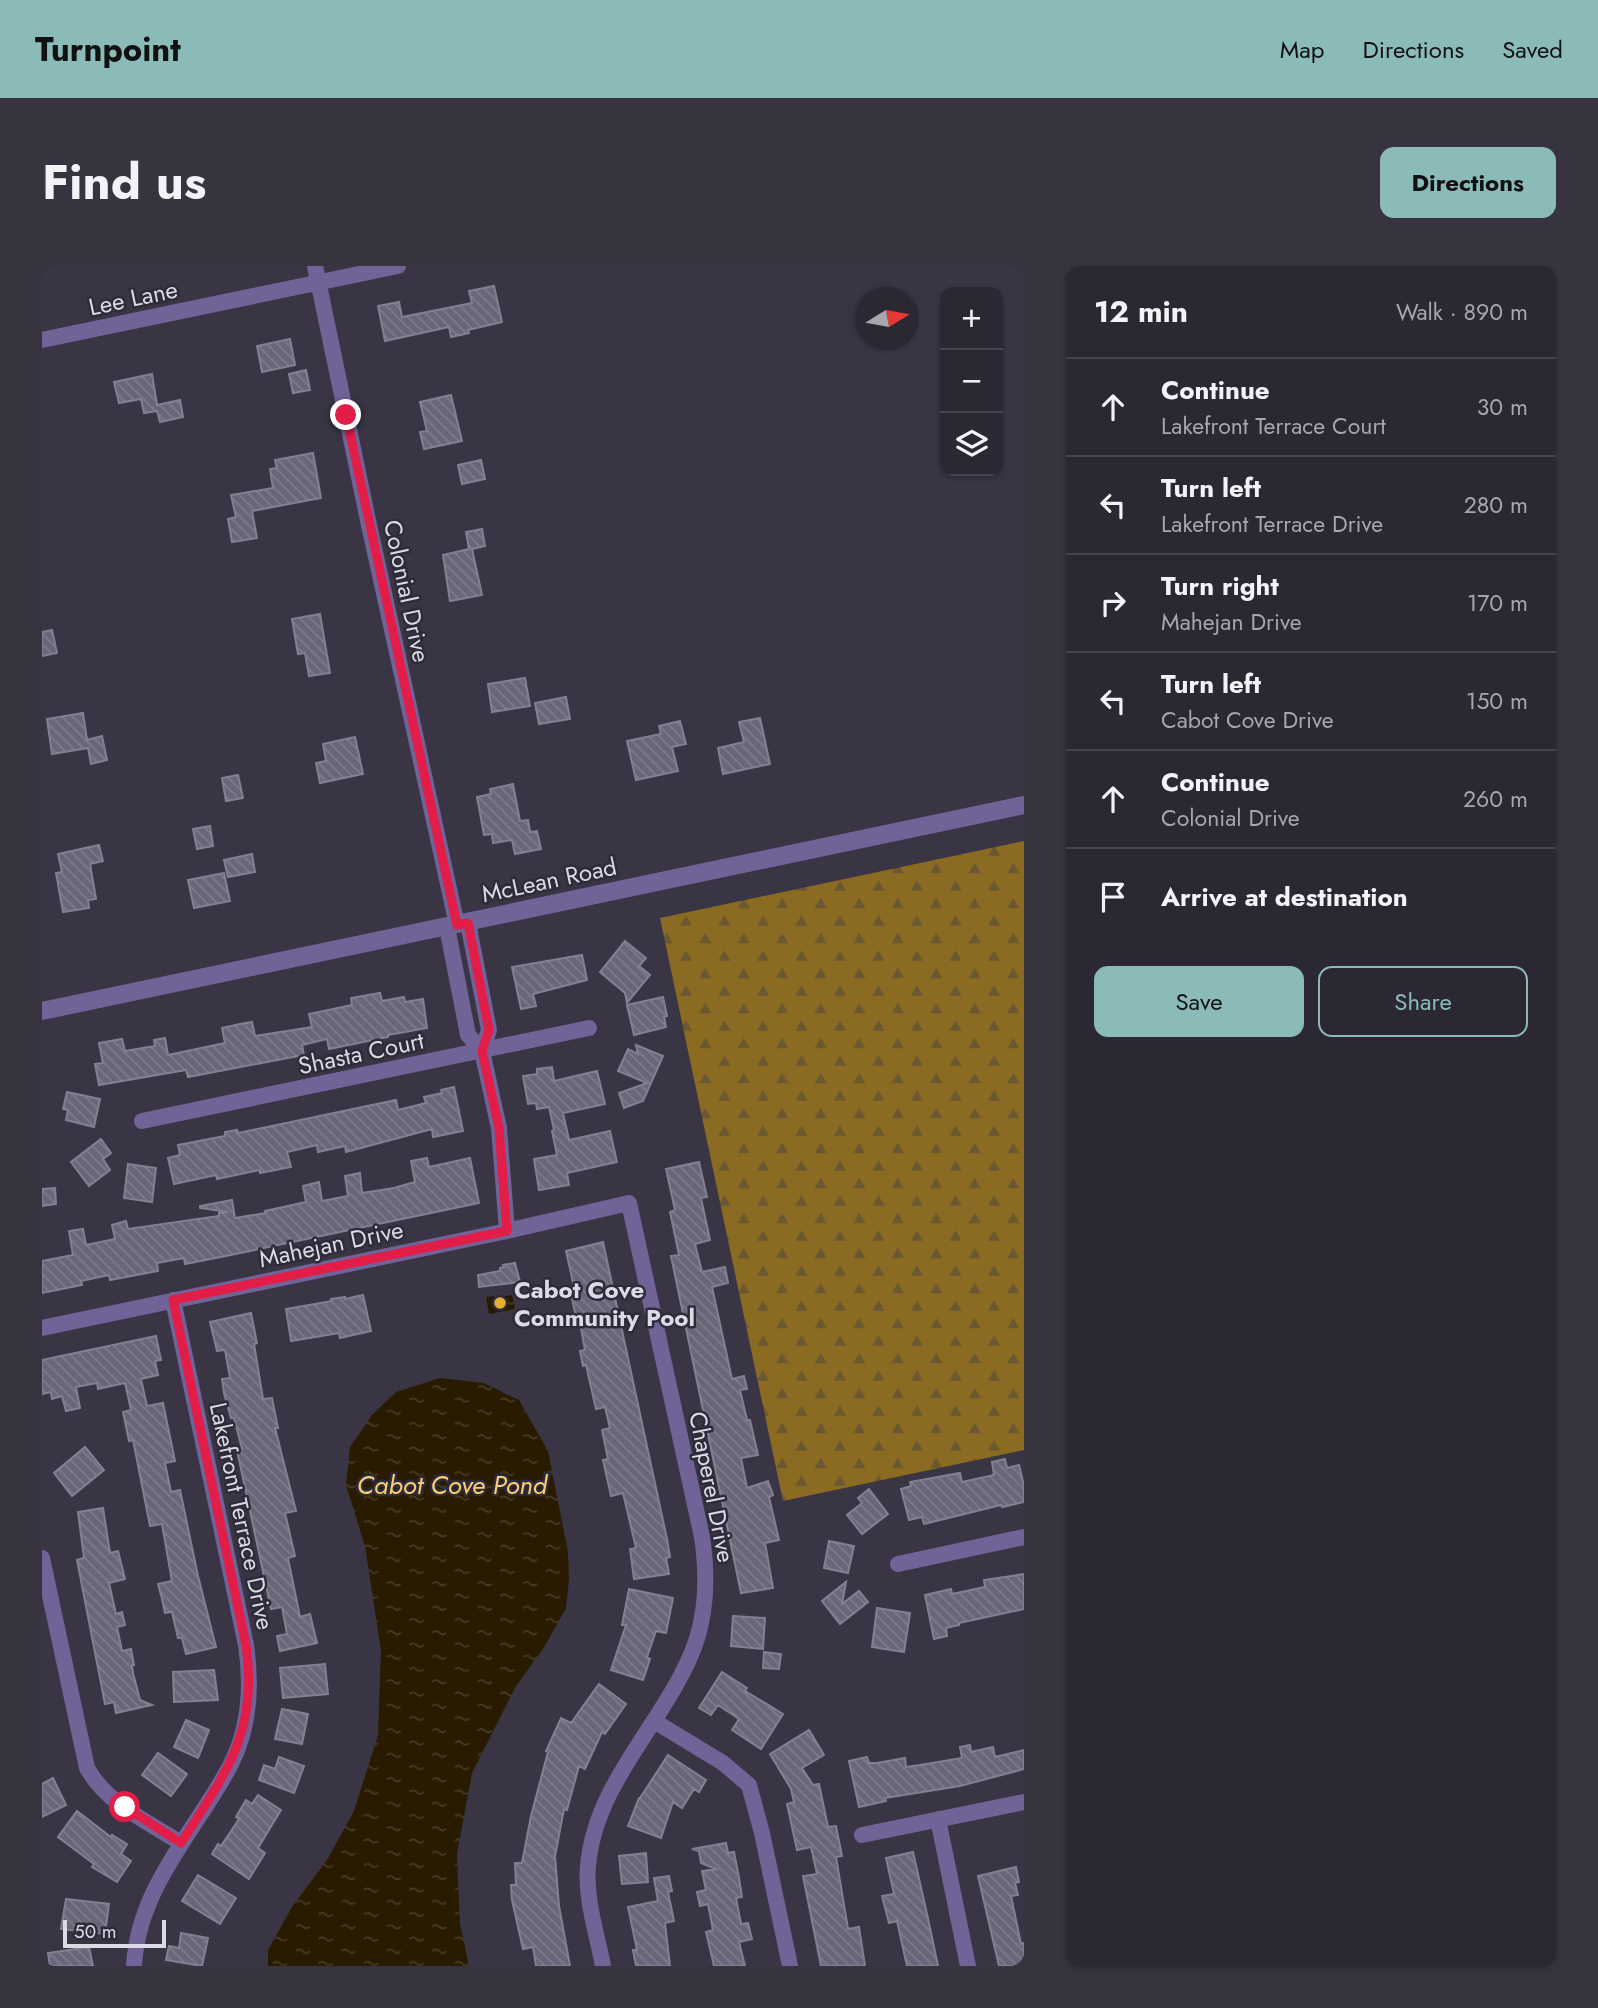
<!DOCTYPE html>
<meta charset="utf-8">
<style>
:root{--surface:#2b2834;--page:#373440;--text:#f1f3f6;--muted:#a6a6ac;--line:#47444f;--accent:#8bbbb9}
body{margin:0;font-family:Jost,sans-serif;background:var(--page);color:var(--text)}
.controls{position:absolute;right:21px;top:21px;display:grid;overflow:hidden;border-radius:14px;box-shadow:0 2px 5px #0004}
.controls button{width:63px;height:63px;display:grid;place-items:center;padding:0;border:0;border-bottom:2px solid var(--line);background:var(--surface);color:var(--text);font:35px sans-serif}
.compass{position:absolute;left:814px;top:21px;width:63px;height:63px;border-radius:50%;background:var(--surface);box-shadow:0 2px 5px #0004;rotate:79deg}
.scale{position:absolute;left:21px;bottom:18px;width:103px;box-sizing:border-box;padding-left:7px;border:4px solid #dcdae4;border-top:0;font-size:19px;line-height:24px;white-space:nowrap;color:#dcdae4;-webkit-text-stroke:5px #2e2b3b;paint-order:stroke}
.stop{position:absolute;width:21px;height:21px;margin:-16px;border:5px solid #e11d48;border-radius:50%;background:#fff}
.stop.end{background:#e11d48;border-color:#fff;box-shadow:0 2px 7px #0008}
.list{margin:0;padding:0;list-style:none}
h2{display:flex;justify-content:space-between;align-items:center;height:91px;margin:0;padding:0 28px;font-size:30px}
h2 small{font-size:23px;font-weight:400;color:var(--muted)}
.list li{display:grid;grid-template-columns:46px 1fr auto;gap:21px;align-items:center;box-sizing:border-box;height:98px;padding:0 28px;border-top:2px solid var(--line)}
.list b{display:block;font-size:26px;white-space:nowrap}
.list p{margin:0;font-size:23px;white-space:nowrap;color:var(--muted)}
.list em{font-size:23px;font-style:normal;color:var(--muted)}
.actions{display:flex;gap:14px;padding:21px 28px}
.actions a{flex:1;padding:16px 0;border:2px solid var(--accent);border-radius:14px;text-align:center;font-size:24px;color:var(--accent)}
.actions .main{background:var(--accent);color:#111}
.icon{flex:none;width:38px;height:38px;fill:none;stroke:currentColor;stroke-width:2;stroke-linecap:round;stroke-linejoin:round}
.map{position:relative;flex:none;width:982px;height:1700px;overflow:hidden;border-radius:14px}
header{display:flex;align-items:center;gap:42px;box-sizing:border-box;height:98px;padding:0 35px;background:var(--accent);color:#111}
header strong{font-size:33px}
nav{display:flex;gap:38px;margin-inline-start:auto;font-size:24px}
.intro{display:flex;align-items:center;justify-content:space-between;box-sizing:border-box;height:168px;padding:0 42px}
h1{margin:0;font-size:49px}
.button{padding:18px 32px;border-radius:14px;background:var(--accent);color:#111;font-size:24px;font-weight:700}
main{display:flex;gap:42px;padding:0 42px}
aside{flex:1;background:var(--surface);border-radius:14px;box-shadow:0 2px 5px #0004}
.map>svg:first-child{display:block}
.forest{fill:url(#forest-firs)}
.water{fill:url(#water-ripples)}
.building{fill:url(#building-back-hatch);stroke:#848093;stroke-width:2}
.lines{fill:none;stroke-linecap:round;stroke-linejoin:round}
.minor{stroke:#716397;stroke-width:16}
.tertiary{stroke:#716397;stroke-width:18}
.route{stroke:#e11d48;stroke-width:9}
.poi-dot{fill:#e3ae35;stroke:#2e2b3b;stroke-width:2.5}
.labels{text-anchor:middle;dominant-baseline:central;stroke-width:5;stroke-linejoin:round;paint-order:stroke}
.street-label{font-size:24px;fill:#dcdae4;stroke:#2e2b3b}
.poi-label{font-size:24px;font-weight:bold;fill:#dcdae4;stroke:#2e2b3b;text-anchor:start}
.water-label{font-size:26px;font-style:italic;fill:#fbce72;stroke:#2e2b3b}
</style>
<header>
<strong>Turnpoint</strong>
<nav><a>Map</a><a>Directions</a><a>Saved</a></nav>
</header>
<div class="intro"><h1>Find us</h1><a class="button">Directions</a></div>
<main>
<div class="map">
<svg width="982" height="1700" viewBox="0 0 982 1700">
<defs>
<pattern id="forest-firs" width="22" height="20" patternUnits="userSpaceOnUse" patternTransform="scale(1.75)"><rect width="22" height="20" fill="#8b6a21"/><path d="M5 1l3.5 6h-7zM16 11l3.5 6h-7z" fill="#6a5831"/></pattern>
<pattern id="water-ripples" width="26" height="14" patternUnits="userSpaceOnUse" patternTransform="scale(1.75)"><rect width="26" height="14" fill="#291b00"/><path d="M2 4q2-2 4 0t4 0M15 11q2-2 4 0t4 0" fill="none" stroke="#473c25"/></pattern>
<pattern id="building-back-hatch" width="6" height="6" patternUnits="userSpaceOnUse" patternTransform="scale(1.75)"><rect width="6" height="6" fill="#6a6578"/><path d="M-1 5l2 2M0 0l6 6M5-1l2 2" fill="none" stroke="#7f7a8b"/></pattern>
</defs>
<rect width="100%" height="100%" fill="#393545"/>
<path class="forest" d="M982,575v609l-241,51 -123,-583z"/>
<path class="water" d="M470,1029l3,14 -26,5 -3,-17 8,-1 1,2z
M398,1112l44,5 35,17 29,51 20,101 1,28 -3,28 -21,38 -29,40 -44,87 -15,81 3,70 9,42h-201v-16l24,-43 35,-47 27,-49 24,-76 3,-84 -16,-105 -19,-61 4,-38 22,-32 24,-23z"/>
<path class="building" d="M452,20l8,36 -34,8 1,3 -18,4 -2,-10 -64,14 -7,-35 21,-4 3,15 70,-14 -3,-12z
M248,73l5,26 -33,7 -5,-26z
M264,104l4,20 -17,3 -4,-19z
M110,108l5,31 23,-5 3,17 -23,5 -3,-11 -13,2 -3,-14 -22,4 -5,-21z
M409,129l11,46 -38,8 -4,-17 7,-1 -7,-29z
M271,187l8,45 -69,13 5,27 -25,4 -4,-23 8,-2 -5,-22 42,-7 -3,-19 7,-1 -2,-8z
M439,194l4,19 -23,5 -4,-19z
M440,263l3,17 -13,3 10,46 -32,6 -7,-46 26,-6 -3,-17z
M278,348l10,59 -21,3 -4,-23 -7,1 -6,-35z
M10,364l5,23 -15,3v-24z
M483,412l5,28 -38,6 -4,-28z
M524,431l4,22 -31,5 -4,-21z
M41,447l4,27 15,-4 5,24 -16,4 -3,-16 -36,6 -5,-35z
M718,452l10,46 -47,10 -5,-26 26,-6 -5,-20z
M638,455l6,23 -14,3 6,24 -42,9 -9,-39 34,-7 -2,-8z
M313,471l8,37 -43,9 -4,-20 10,-2 -3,-17z
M196,509l5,23 -17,3 -4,-23z
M471,518l7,37 8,-1 2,12 7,-1 4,18 -26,5 -3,-14 -19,3 -1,-9 -8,1 -7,-38 14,-3 -1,-5z
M168,560l3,20 -16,3 -4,-20z
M57,579l4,16 -13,3 6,35 -8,1 1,8 -26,4 -7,-39 6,-1 -4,-18z
M210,588l3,18 -27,5 -4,-17z
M182,607l6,28 -36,7 -6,-28z
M583,675l21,17 -7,8 11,9 -23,28 -2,-10 -25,-21z
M540,689l5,25 -54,14 3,12 -15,3 -9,-42z
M338,727l2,8 22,-4 1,5 18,-3 4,29 -39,7v2l-59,12 -2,-10 -25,6 2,10 -116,22 -2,-7 -87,15 -4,-21 8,-1 -4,-20 23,-4 3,12 30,-5 -1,-6 11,-2 3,17 57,-12 -3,-15 18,-4 12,-2 3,14 57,-9 -3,-13 43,-9 -1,-7z
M621,731l4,19 -3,1 2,10 -32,8 -7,-30z
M594,779l27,11 -20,45 -19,7 -5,-15 28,-10 -29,-12 10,-22 10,5z
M510,801l2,14 43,-10 8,33 -42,9 6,27 41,-9 7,31 -50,11 2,12 -30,5 -5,-31 23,-4 -5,-24 2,-1 -5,-23 -12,2 -1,-6 -8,1 -5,-28 14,-2v-5z
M412,821l9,44 -30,6 -1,-8 -86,23 -1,-6 -27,6 -1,-7 -30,7 4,15 -31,6v-3l-43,9 -1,-4 -42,9 -6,-26 12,-3 -2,-10 47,-9v-4l12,-2 1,3 158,-33 2,10 28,-7 -2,-6 18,-4 -1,-3z
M25,826l33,7 -6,28 -28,-7 2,-10 -5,-1z
M59,873l10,14 -8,6 7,11 -21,16 -18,-24z
M385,892l2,9 41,-9 9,45 -258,54 -36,7 -1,-6 -27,5 1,8 -48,9 -1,-5 -28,6 1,4 -40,8v-32l31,-6 -4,-24 14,-2 3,16 29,-6 -3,-14 14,-4 2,8 91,-13v-3l9,-1 -28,-4v-2l32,-6 3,18 31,-5 -1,-2 41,-9 -3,-16 16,-4 3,19 26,-5 -3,-20 15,-3 2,20 32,-5 21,-6 -4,-21z
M657,896l8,35 -6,1 9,42 -15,4 7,28 23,-5 3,16 -16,4 20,92 12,-3 3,13 -7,1 7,30h3l8,35 -17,3 6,30 21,-7 5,14 -4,2 10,43 -14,3 8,45 -32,5 -70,-337 8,-1 -9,-43 5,-2 -9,-41z
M86,898l28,4 -4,34 -28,-4z
M13,922l1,16 -14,2v-17z
M561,976l64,297 3,18 -4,1 3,16 -35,5 -4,-30 6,-1 -13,-55 -12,3 -8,-36 5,-1 -6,-29 8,-2 -5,-21 -9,2 -10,-44 -3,1 -3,-15 5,-1 -5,-27h-3l-7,-35 4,-1 -8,-36z
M473,997l5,19 -41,5 -1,-12 22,-4v-3l4,-1 -1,-2z
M321,1029l8,36 -31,7 -1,-5 -48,8 -5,-32 46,-8 -1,-2 14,-2v2z
M209,1047l6,30 -3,1 9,55 9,-1 6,30h-3l21,83 -11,2 10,43 -7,2 12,59 10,-3 7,29 -37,8 -3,-15 10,-2 -5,-27 -11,2 -34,-159 5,-1 -8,-31h-3l-7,-25 -2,-14 8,-1 -5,-28 -8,1 -7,-29z
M114,1070l5,24 -6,1 3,14 -17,4 6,27 16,-3 12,58 -10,2 6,29 9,-2 18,86 18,71 -30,7 -4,-16h-4l-6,-26 -7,1 -3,-14 -4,-15 14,-3 -10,-57 -12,2 -17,-86 -4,1 -6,-29 8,-2 -6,-27 -27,6 -1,-6 -21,4 4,21 -14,3 -4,-15 -10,3 -1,-7 -9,2v-34z
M43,1181l19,23 -32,26 -18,-23z
M963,1193l2,9 12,-3 5,21v16l-22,5 -1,-2 -77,19 -2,-7 -13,3 -8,-31 10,-3 -1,-4 50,-9 2,9 32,-7 -2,-13z
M827,1223l19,25 -26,20 -15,-19 15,-12 -4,-5z
M61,1242l7,45 8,-2 7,28 -16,4 7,31 6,-2 3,13 -8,2 5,24 9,-2 3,16h-2l1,8 7,27 12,5 -36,8 -2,-11 -9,2 -28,-144 7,-2 -6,-46z
M787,1275l25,5 -6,27 -24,-5z
M982,1308v35l-65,14v2l-13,3 1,8 -13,3 -9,-44 26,-6 1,5 33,-7 -1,-7z
M804,1316l-4,22 17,-13 9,11 -28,22 -18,-23z
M587,1323l44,9 -7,35 -10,-2 -9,26 3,2 -7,21 -32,-10 15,-45h-4z
M835,1342l33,5 -6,39 -32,-5z
M691,1350l32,2 -2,31 -32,-3z
M722,1386l17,2 -2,15 -16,-1z
M283,1398l3,30 -45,4 -3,-30z
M172,1404l4,30 -44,2 -1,-30z
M680,1406l25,16 -2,3 38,23 -22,35 -29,-19 7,-11 -21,-14 -7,10 -12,-7z
M557,1418l27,20 -21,30 -3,-2 -17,37 -6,-3 -12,44 -3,-1 -9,47 4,50 11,60h-34l-3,-19 -10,2 -11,-49 -1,-15h5l-1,-22h7l9,-47 17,-64 -2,-1 15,-33 10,5z
M240,1443l26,5 -6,30 -27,-5z
M144,1454l23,10 -11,28 -24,-11z
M767,1464l15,25 -22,13 11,17 6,-1 9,43 8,-1 6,30 -6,1 12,72 11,-2 6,39h-44l-18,-90 14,-2 -6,-27 -14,3 -10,-46 7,-2 -3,-13 -21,-35z
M928,1479l1,7 22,-5 2,10 29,-7v19l-64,17 -75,12 1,3 -27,6 -10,-46 18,-4 2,6h8l28,-5 1,9 14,-2 42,-7 -2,-11z
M116,1487l29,21 -16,22 -29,-21z
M626,1489l38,25 -7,12 -5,-3 -12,19 -9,-6 -12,36 -33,-12 11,-28h1z
M237,1491l25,9 -10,27 -35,-13 5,-15 11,4z
M11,1512l13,27 -24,12v-33z
M216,1529l23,15 -23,38 7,5 -16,26 -37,-25 6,-10 3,2 18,-27 -3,-2 10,-17 6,4z
M35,1545l34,26 1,-2 15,9 -6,10 10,7 -14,21 -25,-15 2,-3 -36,-27z
M684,1577l2,10 6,-1 5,26 3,19 -6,1 5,26 7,-1 4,16 -13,3 6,24h-31l-8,-34 7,-2 -5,-26 -8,2 -3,-14 9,-2 -4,-19 14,-2 -15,-6 -2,-12 -7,-2z
M871,1586l14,62 11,52h-31l-10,-45 -8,2 -7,-27 12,-2 -8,-36z
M604,1587l2,29 -26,2 -3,-28z
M974,1601l3,15 -4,1 3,12 -7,1 10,48 3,-1v23h-25l-21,-90z
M156,1609l38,23 -16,26 -38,-23z
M627,1610l3,15 -4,1 6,29 -9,2 5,43h-34l-3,-16h4l-9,-43 30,-6 -4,-23z
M24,1633l43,5 -4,30 -44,-5z
M139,1667l27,5 -6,28 -36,-6 3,-14 10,2z
M47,1681l4,19h-43l-2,-13z"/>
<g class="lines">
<path class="minor" d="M273,0l54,259 88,400
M0,74l356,-74
M426,657l21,107 -7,21
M405,661l21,108 14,16 17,77 8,103
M100,855l447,-93
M0,1062l465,-97 122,-28 73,334c6,40 5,82 -12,120 -31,71 -95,128 -102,209 -3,33 9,68 15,100
M0,1292l45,210c19,35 61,54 94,75
M856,1298l126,-27
M612,1455l69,42 26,22 13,48 28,133
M896,1553l30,147
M820,1569l162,-33
M92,1700c4,-79 61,-134 96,-200 20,-38 22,-80 16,-121l-73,-345"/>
<path class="tertiary" d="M0,745l982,-206"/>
</g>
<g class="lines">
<path class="route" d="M83,1541l56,36c44,-69 78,-111 65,-198l-73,-345 334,-69 -8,-103 -17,-77 7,-21 -21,-107 -11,2 -111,-510"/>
</g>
<circle class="poi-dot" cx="458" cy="1037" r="7"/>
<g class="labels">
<g class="street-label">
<text transform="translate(91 32) rotate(-12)">Lee Lane</text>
<text transform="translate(365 325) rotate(78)">Colonial Drive</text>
<text transform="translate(507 614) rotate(-12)">McLean Road</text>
<text transform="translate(319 787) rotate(-12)">Shasta Court</text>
<text transform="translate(289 978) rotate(-12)">Mahejan Drive</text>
<text transform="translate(670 1221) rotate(79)">Chaperel Drive</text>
<text transform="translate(200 1250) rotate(78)">Lakefront Terrace Drive</text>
</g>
<g class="poi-label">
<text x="472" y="1023">Cabot Cove<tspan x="472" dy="28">Community Pool</tspan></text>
</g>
<g class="water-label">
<text x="410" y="1219">Cabot Cove Pond</text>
</g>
</g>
</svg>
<div class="controls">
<button>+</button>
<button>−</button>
<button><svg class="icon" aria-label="layers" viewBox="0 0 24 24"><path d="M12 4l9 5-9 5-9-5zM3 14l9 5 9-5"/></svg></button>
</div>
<svg class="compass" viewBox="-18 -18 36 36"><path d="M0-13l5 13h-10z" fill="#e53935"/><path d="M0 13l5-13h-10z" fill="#a6a6ac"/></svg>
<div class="scale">50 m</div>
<div class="stop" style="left:83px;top:1541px"></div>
<div class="stop end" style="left:304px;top:149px"></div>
</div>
<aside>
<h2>12 min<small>Walk · 890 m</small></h2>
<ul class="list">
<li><svg class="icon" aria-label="ahead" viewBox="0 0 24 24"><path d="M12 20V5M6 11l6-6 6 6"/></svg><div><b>Continue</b><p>Lakefront Terrace Court</p></div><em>30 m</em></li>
<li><svg class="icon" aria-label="left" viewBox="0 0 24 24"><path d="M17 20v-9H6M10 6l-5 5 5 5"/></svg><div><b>Turn left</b><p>Lakefront Terrace Drive</p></div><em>280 m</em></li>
<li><svg class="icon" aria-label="right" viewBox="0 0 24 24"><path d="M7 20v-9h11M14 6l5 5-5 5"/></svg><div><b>Turn right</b><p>Mahejan Drive</p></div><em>170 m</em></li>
<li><svg class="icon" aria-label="left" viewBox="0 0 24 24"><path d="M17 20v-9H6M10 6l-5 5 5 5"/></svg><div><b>Turn left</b><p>Cabot Cove Drive</p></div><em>150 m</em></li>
<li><svg class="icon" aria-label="ahead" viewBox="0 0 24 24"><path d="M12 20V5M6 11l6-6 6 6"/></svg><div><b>Continue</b><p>Colonial Drive</p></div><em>260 m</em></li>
<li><svg class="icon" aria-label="arrive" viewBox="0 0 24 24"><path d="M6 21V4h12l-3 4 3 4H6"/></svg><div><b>Arrive at destination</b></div></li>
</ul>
<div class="actions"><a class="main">Save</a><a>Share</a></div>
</aside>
</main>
